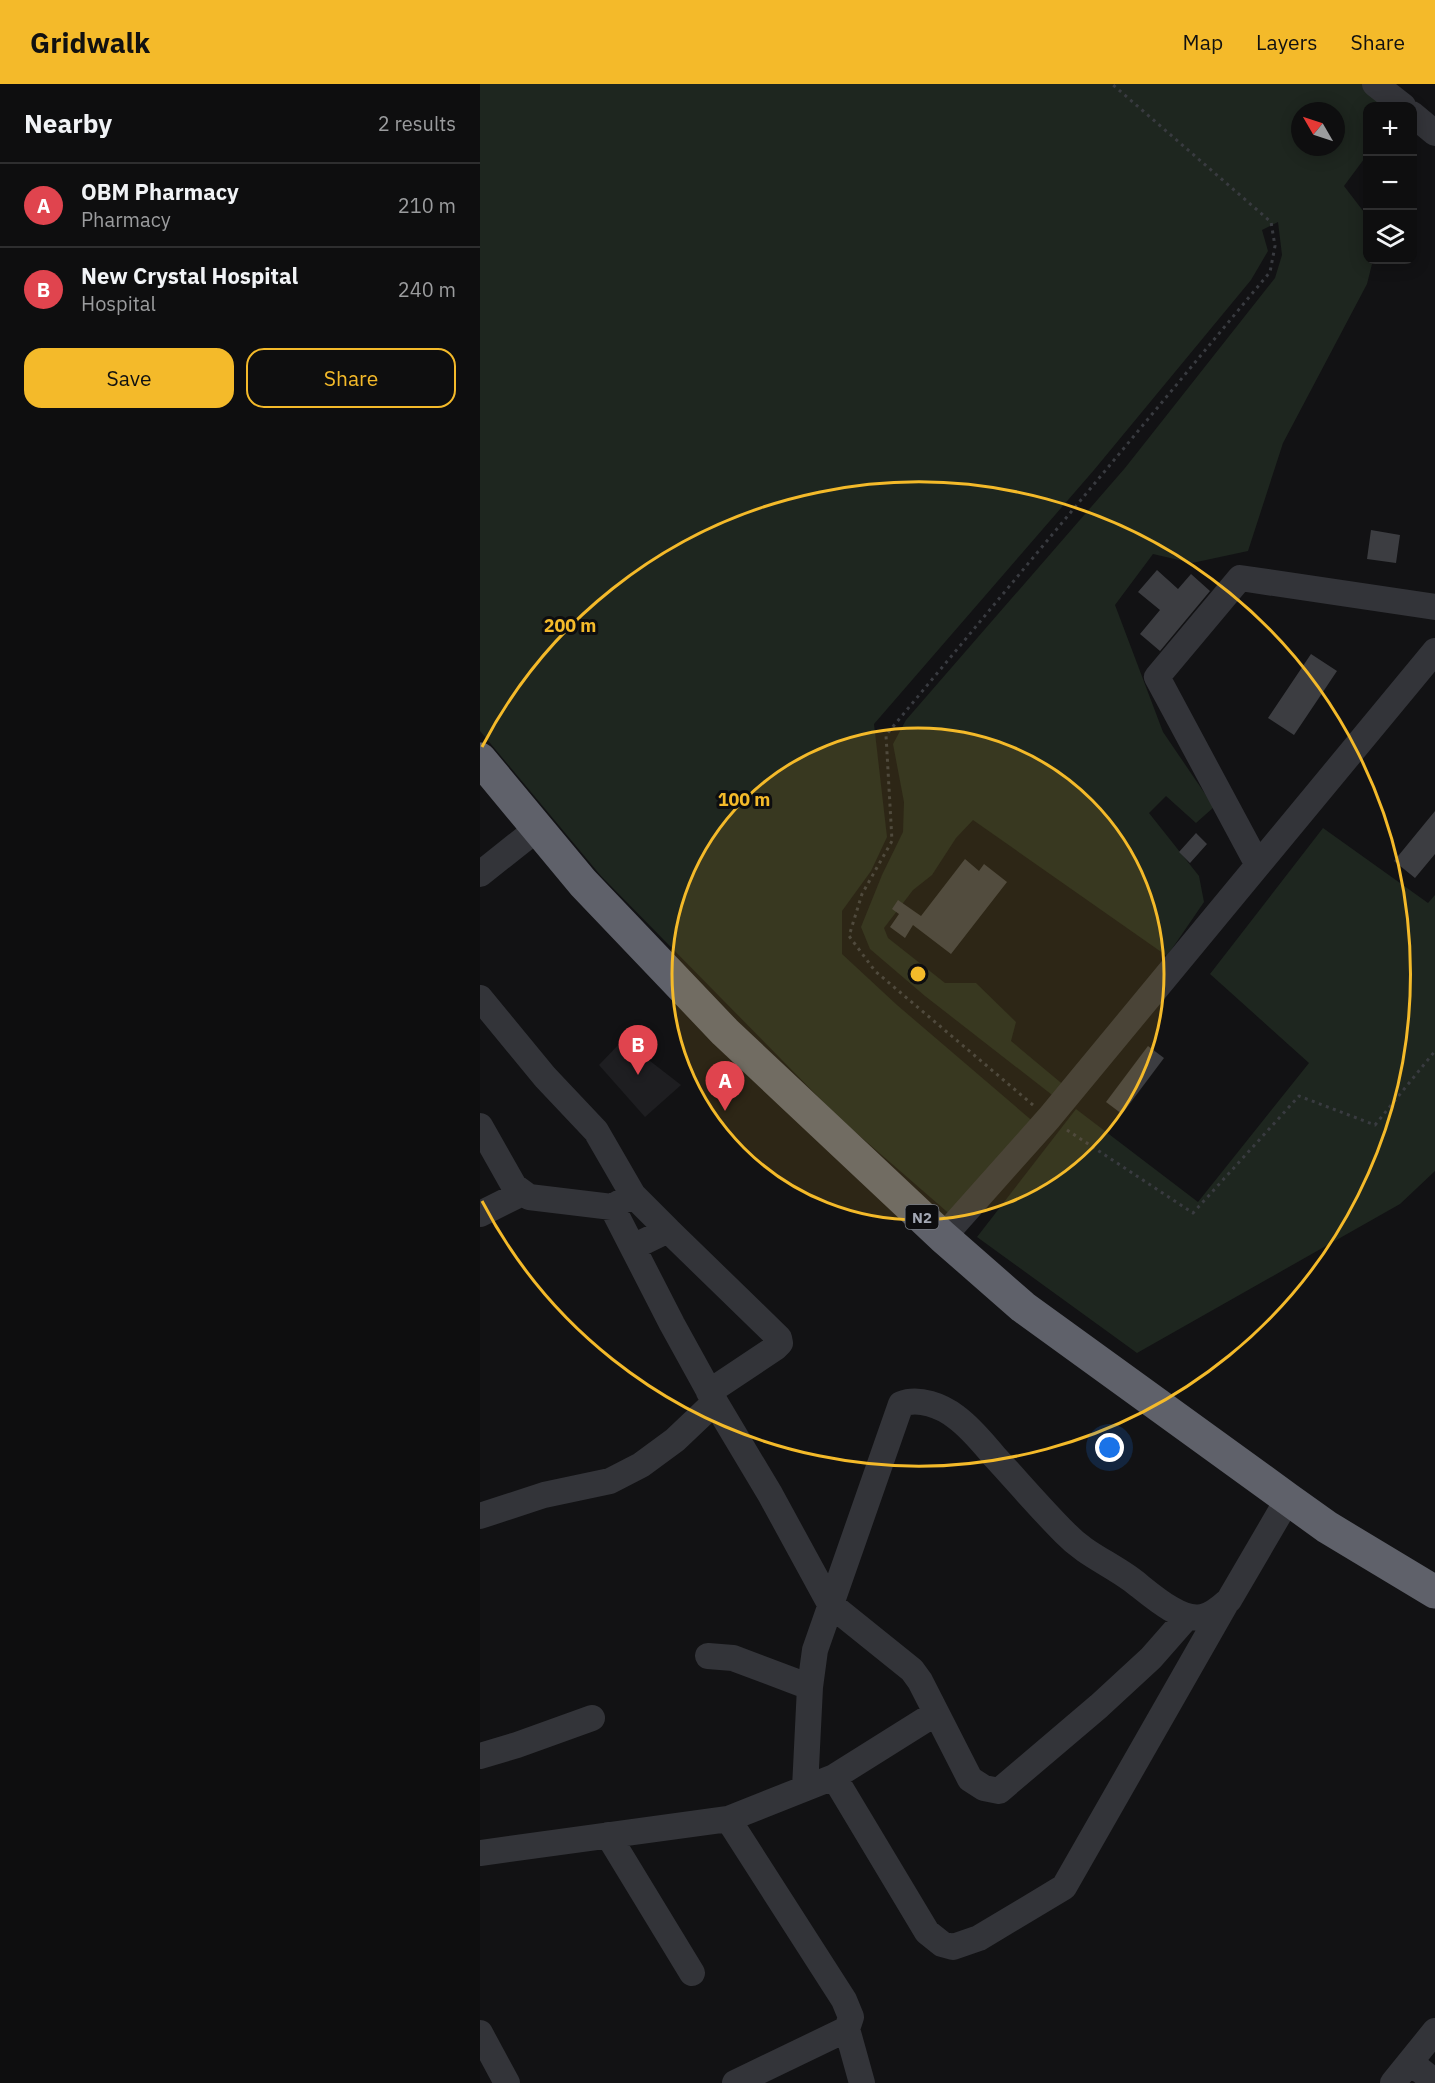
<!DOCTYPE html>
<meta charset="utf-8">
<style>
:root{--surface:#0e0e0f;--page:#171718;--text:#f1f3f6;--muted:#9b9c9e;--line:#2e2e2f;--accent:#f4ba2a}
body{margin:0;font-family:"IBM Plex Sans",sans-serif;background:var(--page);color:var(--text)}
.controls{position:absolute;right:18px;top:18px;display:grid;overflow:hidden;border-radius:12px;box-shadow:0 3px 15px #0003}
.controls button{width:54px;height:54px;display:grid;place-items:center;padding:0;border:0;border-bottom:2px solid var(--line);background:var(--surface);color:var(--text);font:30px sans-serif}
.compass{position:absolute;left:811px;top:18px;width:54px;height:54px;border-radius:50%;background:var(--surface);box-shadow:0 3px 15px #0003;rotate:309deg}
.you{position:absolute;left:630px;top:1364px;width:21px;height:21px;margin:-15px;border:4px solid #fff;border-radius:50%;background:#1a73e8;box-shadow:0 0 0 9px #1a73e833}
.badge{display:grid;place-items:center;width:39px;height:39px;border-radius:50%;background:var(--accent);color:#fff;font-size:20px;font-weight:700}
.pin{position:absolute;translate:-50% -50px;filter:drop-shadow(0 2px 3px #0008)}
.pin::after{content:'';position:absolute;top:32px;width:21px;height:18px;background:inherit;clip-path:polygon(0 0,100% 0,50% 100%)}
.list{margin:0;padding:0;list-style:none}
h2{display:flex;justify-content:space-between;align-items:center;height:78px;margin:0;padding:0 24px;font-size:26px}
h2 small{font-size:20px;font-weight:400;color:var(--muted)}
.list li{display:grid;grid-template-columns:39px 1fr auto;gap:18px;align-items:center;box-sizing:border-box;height:84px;padding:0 24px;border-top:2px solid var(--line)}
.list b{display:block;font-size:22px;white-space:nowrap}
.list p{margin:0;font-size:20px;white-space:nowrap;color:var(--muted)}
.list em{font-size:20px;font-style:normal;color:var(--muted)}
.actions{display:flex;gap:12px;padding:18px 24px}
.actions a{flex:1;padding:14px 0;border:2px solid var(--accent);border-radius:18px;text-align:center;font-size:21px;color:var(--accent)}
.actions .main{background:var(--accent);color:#111}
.icon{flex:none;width:33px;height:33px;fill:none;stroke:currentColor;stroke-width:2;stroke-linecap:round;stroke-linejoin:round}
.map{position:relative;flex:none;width:955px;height:1999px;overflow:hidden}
header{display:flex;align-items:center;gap:36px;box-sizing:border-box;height:84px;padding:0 30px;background:var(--accent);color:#111}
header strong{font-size:28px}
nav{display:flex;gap:33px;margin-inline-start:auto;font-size:21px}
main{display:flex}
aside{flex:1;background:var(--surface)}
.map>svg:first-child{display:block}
.built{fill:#1e1e21}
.green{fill:#1e261f;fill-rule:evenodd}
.building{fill:#3c3d41}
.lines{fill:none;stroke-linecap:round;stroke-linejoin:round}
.path{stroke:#393b40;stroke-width:3;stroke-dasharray:3 4.5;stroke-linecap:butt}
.minor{stroke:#333439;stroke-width:26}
.highway{stroke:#5f616a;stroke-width:33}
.ring{fill:none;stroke:#f4ba2a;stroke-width:3}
.labels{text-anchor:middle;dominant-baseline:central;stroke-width:6;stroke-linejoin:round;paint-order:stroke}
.shield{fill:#0d0d0f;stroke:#767a82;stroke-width:1.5}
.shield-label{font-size:15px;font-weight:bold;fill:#a3a8b4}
.centre{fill:#f4ba2a;stroke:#0d0d0f;stroke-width:3}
.ring-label{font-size:18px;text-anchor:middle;font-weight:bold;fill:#f4ba2a;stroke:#0d0d0f;stroke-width:6;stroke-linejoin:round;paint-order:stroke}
</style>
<header>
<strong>Gridwalk</strong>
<nav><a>Map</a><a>Layers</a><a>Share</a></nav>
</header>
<main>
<aside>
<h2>Nearby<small>2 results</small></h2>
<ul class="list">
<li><span class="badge" style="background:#e0444e">A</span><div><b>OBM Pharmacy</b><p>Pharmacy</p></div><em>210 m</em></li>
<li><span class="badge" style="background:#e0444e">B</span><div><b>New Crystal Hospital</b><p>Hospital</p></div><em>240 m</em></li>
</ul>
<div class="actions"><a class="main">Save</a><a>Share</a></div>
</aside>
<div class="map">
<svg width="955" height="1999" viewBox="0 0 955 1999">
<rect width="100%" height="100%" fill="#121214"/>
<path class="built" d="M143,956l58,45 -36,32 -46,-52z"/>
<path class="green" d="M0,0h884l29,22h-25l-1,49 -23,31 23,30 1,44h5l-6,24 -84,159 -35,108 -56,12 -39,-9 -38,51 48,127 51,75 -18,16 -30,-27 -17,17 50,63 5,26 -37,54 -194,-136 -17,18 -24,37 -19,15 -29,38 4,10 57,45h31l40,39 -5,19 55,46 -10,11 -131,-102 -55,-47 -9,-22 21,-52 21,-43 1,-30 -11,-58 13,-24 219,-252 150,-190 7,-23 -4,-33 -16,8 6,21 -17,29 -157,190 -220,254 13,113 -16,34 -29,40v43l55,51 139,119 -83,93 -115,-100 -237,-241 -121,-145zM820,27h36v36h-36z
M843,744l105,75 7,-8v276l-35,33 -263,149 -160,-116 99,-128 122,93 111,-139 -99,-89z"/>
<path class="building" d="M891,446l29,5 -4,28 -29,-4z
M677,486l21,19 13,-15 19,17 -50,60 -20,-17 20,-24 -22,-18z
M831,570l26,17 -43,64 -26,-17z
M955,727v43l-20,24 -21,-17z
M716,749l11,11 -17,19 -11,-11z
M485,775l14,12 5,-7 23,18 -56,72 -38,-29 -8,13 -15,-11 9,-13 -7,-5 6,-9 23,16z
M668,962l16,12 -42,56 -16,-12z"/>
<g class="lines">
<path class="path" d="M553,1021l-158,-134 -26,-35 13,-42 30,-53 -6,-106 384,-463 5,-26 -4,-24 -159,-138
M587,1046l126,83 106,-117 76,29 60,-74"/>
<path class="minor" d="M895,0l28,22
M932,30l23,19
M778,781l-101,-188 83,-99 195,29
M0,790l58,-46
M0,914l65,79 51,54 37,64 -21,12 60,117 43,78 55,92 60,110 82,66 8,11 50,98 14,9 15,3 100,-85 52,-48 36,-41
M0,1042l34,60 15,11 83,10
M153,1111l35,35
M0,1130l42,-21
M463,1153l106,-119 386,-467
M153,1163l35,-17 111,108 1,5 -5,5 -66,44
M0,1432l64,-21 66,-14 31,-16 34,-25 40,-38
M228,1572l25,2 77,29
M0,1672l37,-11 75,-27
M354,1693l93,155 15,12 11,3 26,-9 85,-51 161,-282
M325,1704l5,-101 5,-37 86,-246c18,-7 41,2 55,13 15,11 27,26 38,39 24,26 47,53 71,77 20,21 44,30 67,47 17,13 48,42 70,37 11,-2 19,-10 27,-17l59,-101
M248,1735l116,181 7,17 -4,12 -112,54
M128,1751l84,138
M0,1769l248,-34 106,-42 102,-64
M367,1945l15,54
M0,1949l27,50
M930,1978l25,20
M913,1999l42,-52"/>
<path class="highway" d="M0,675l103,124 142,149 218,205 80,70 265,192 39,28 108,65"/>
</g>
<circle cx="438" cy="890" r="246" fill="#f4ba2a" fill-opacity=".12"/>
<g class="ring">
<circle cx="438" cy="890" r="246"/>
<path d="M2 663A492 492 0 1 1 2 1117"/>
</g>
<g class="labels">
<rect class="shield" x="425.5" y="1121" width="33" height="24" rx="4.5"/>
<g class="shield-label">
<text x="442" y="1133">N2</text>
</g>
</g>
<circle cx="438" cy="890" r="9" class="centre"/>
<g class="ring-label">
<text x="90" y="548">200 m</text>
<text x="264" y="722">100 m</text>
</g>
</svg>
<div class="controls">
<button>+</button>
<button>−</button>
<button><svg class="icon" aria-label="layers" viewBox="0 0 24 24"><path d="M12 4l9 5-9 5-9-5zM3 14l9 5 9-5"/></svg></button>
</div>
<svg class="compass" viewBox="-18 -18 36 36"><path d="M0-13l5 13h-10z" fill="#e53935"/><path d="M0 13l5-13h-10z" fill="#9b9c9e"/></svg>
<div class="you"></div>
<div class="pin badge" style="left:245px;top:1027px;background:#e0444e">A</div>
<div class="pin badge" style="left:158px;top:991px;background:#e0444e">B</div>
</div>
</main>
